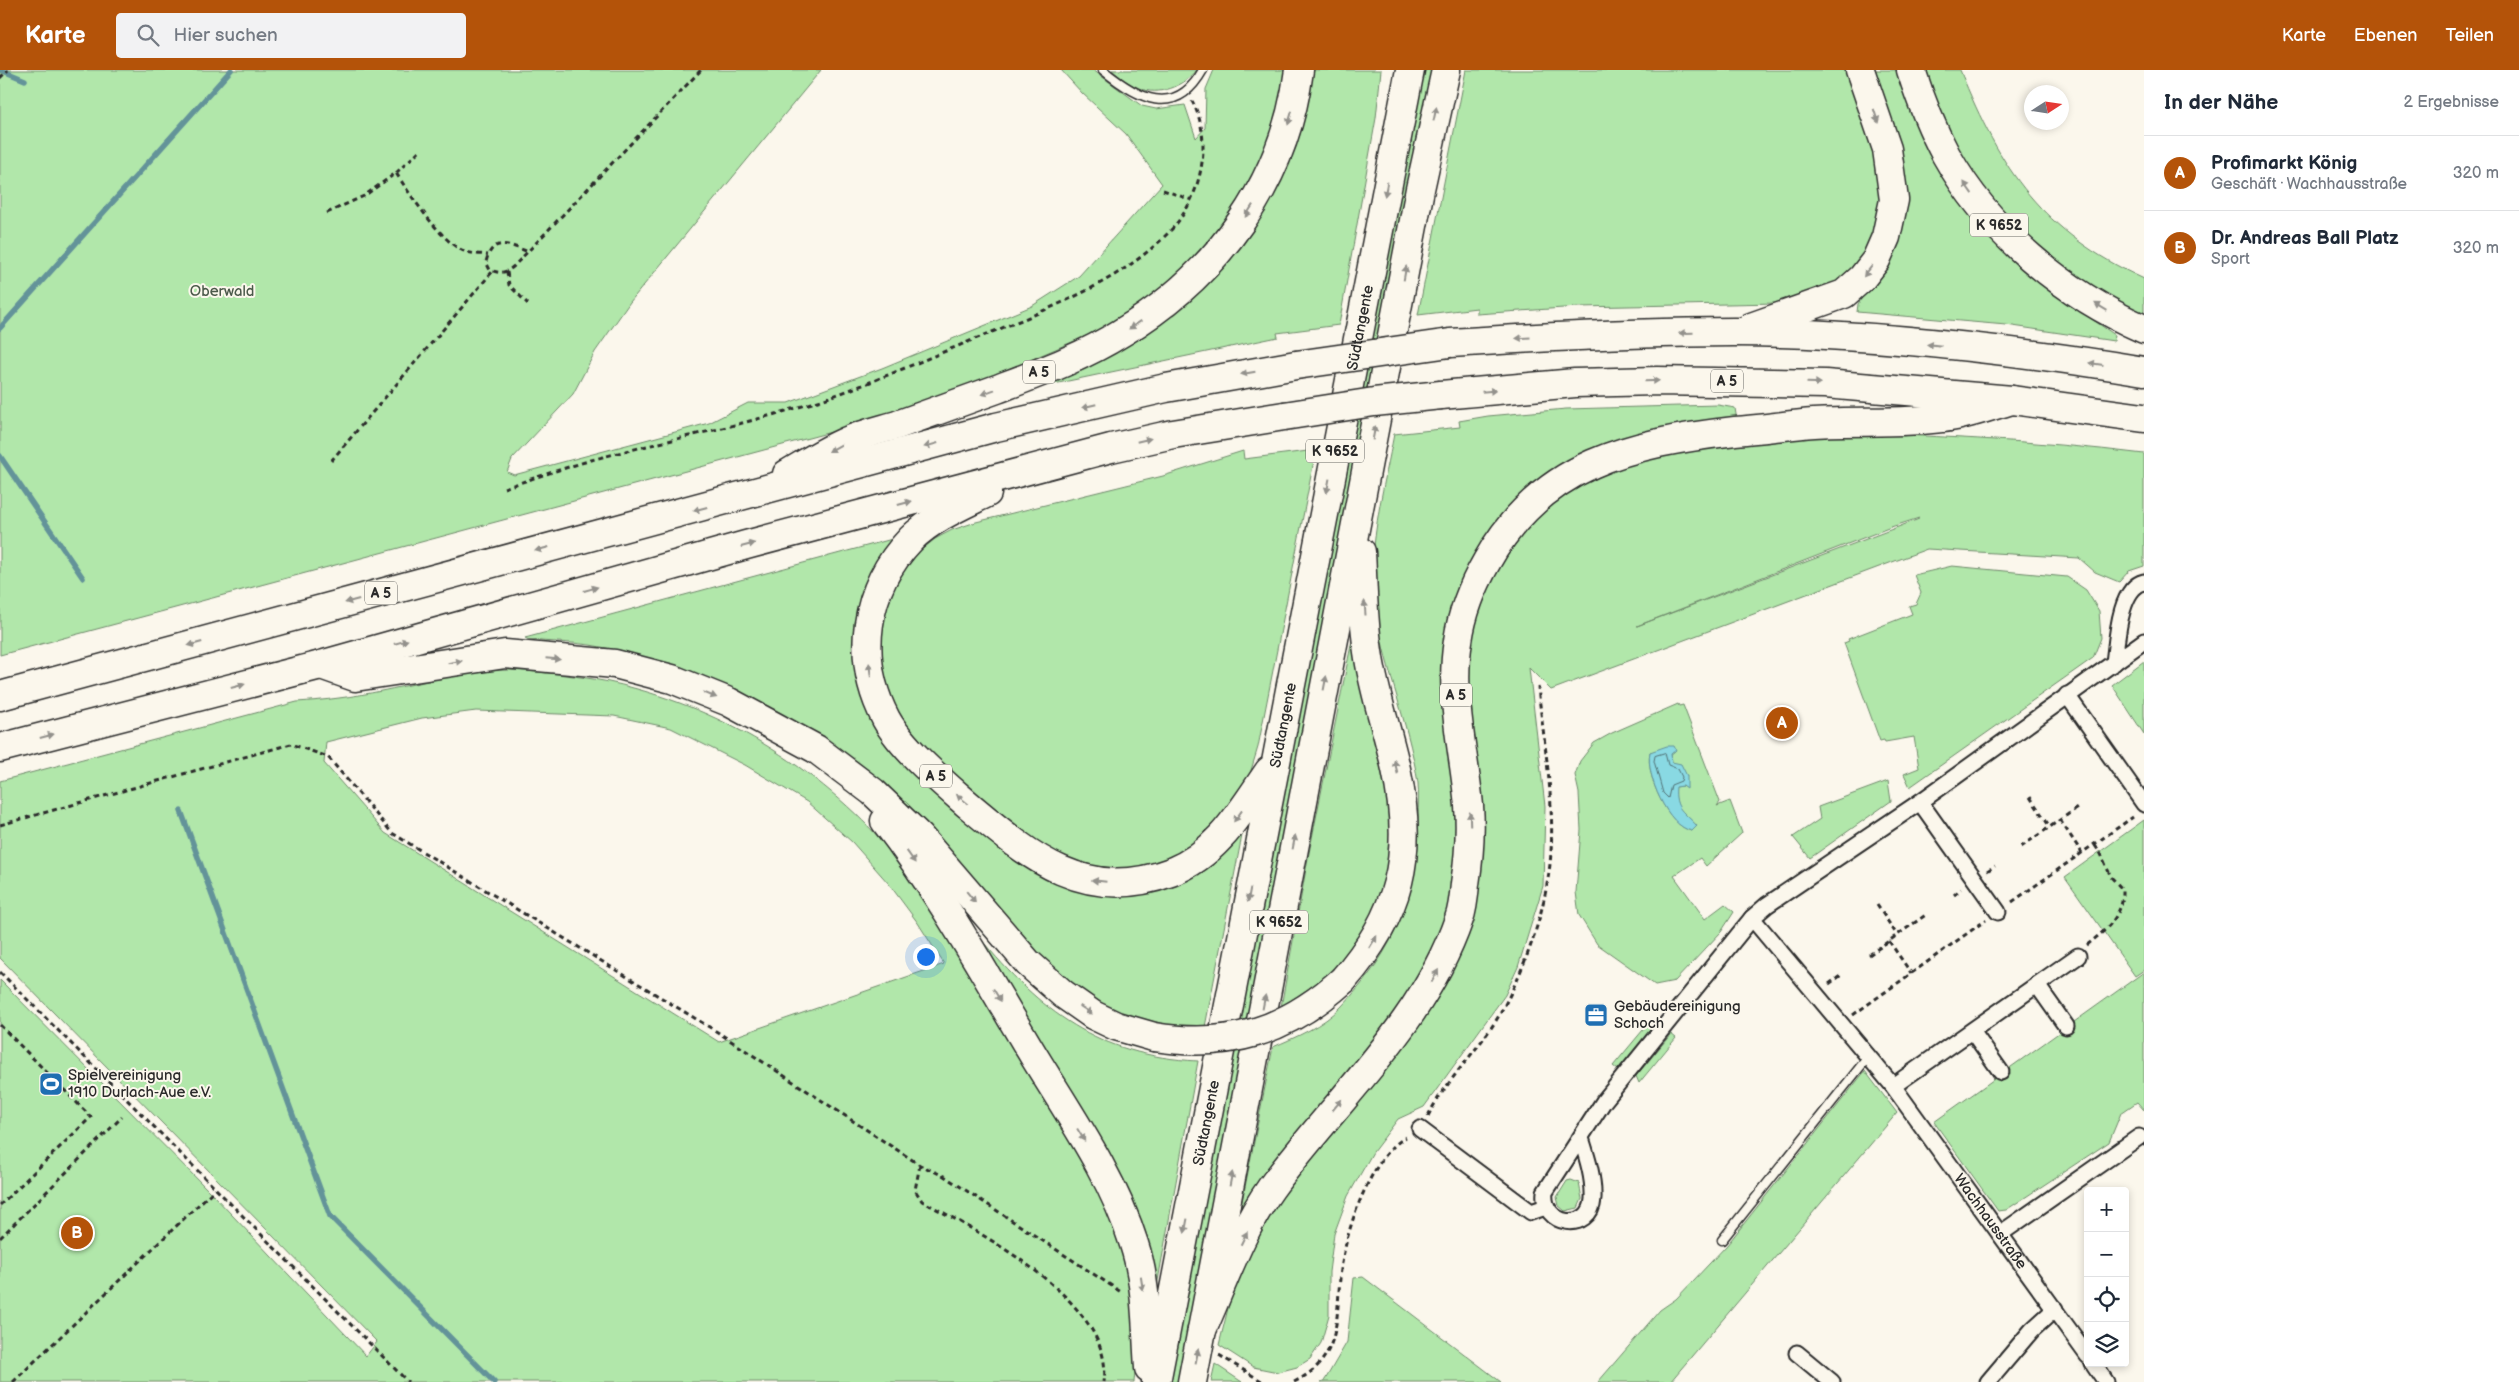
<!DOCTYPE html>
<html lang="de">
<meta charset="utf-8">
<style>
:root{--surface:#fff;--page:#f2f2f3;--text:#1f2937;--muted:#747a83;--line:#e0e1e3;--accent:#b45309}
body{margin:0;font-family:"Balsamiq Sans",sans-serif;background:var(--page);color:var(--text)}
.controls{position:absolute;right:15px;bottom:15px;display:grid;overflow:hidden;border-radius:5px;box-shadow:0 2px 8px #0003}
.controls button{width:45px;height:45px;display:grid;place-items:center;padding:0;border:0;border-bottom:1px solid var(--line);background:var(--surface);color:var(--text);font:25px sans-serif}
.compass{position:absolute;left:2024px;top:15px;width:45px;height:45px;border-radius:50%;background:var(--surface);box-shadow:0 2px 8px #0003;rotate:78deg}
.you{position:absolute;left:925px;top:886px;width:18px;height:18px;margin:-12px;border:4px solid #fff;border-radius:50%;background:#1a73e8;box-shadow:0 0 0 8px #1a73e833}
.badge{display:grid;place-items:center;width:32px;height:32px;border-radius:50%;background:var(--accent);color:#fff;font-size:16px;font-weight:700}
.pin{position:absolute;translate:-50% -50%;border:2px solid #fff;box-shadow:0 1px 5px #0006}
.list{margin:0;padding:0;list-style:none}
h2{display:flex;justify-content:space-between;align-items:center;height:65px;margin:0;padding:0 20px;font-size:21px}
h2 small{font-size:16px;font-weight:400;color:var(--muted)}
.list li{display:grid;grid-template-columns:32px 1fr auto;gap:15px;align-items:center;box-sizing:border-box;height:75px;padding:0 20px;border-top:1px solid var(--line)}
.list b{display:block;font-size:19px;white-space:nowrap}
.list p{margin:0;font-size:16px;white-space:nowrap;color:var(--muted)}
.list em{font-size:16px;font-style:normal;color:var(--muted)}
.icon{flex:none;width:28px;height:28px;fill:none;stroke:currentColor;stroke-width:2;stroke-linecap:round;stroke-linejoin:round}
.map{position:relative;flex:none;width:2144px;height:1312px;overflow:hidden}
header{display:flex;align-items:center;gap:30px;box-sizing:border-box;height:70px;padding:0 25px;background:var(--accent);color:#fff}
header strong{font-size:24px}
nav{display:flex;gap:28px;margin-inline-start:auto;font-size:18px}
.search{width:350px;height:45px;background:var(--page);display:flex;align-items:center;gap:12px;box-sizing:border-box;padding:0 18px;border-radius:5px;color:var(--muted);font-size:19px}
main{display:flex}
aside{flex:1;background:var(--surface)}
.map>svg:first-child{display:block}
.green{fill:#b1e7aa;stroke:#6e896a;fill-rule:evenodd}
.water{fill:#89d9e3;stroke:#639399}
.lines{fill:none;stroke-linecap:round;stroke-linejoin:round}
.shore{stroke:#517175;stroke-width:1}
.stream{stroke:#639399;stroke-width:5.5}
.lane-casing{stroke:#2b2b2b;stroke-width:11}
.street-casing{stroke:#2b2b2b;stroke-width:19}
.highway-casing{stroke:#2b2b2b;stroke-width:31}
.path{stroke:#2b2b2b;stroke-width:3;stroke-dasharray:5 4;stroke-linecap:butt}
.lane{stroke:#fbf7ec;stroke-width:8}
.street{stroke:#fbf7ec;stroke-width:15}
.highway{stroke:#fbf7ec;stroke-width:28}
.highway-bridge-casing{stroke:#2b2b2b;stroke-width:31;stroke-linecap:butt}
.highway-bridge{stroke:#fbf7ec;stroke-width:28}
.oneway{fill:#93918c}
.labels{text-anchor:middle;dominant-baseline:central;stroke-width:4;stroke-linejoin:round;paint-order:stroke}
.shield{fill:#fbf7ec;stroke:#696865;stroke-width:1}
.shield-label{font-size:14px;font-weight:bold;fill:#2b2b2b}
.park-label{font-size:15px;fill:#4c5a4b;stroke:#fbf7ec}
.street-label{font-size:15px;fill:#2b2b2b;stroke:#fbf7ec}
.poi-label{font-size:15px;fill:#2b2b2b;stroke:#fbf7ec;text-anchor:start}
</style>
<header>
<strong>Karte</strong>
<div class="search"><svg class="icon" aria-label="search" viewBox="0 0 24 24"><circle cx="10" cy="10" r="6"/><path d="M15 15l6 6"/></svg>Hier suchen</div>
<nav><a>Karte</a><a>Ebenen</a><a>Teilen</a></nav>
</header>
<main>
<div class="map">
<svg width="2144" height="1312" viewBox="0 0 2144 1312">
<rect width="100%" height="100%" fill="#fbf7ec"/>
<filter id="ink" filterUnits="userSpaceOnUse"><feTurbulence type="fractalNoise" baseFrequency=".02" numOctaves="2"/><feDisplacementMap in="SourceGraphic" scale="10" xChannelSelector="R" yChannelSelector="G"/><feConvolveMatrix kernelMatrix="1 2 1 2 8 2 1 2 1" color-interpolation-filters="sRGB"/></filter>
<g filter="url(#ink)">
<path class="green" d="M0,0h821l-191,232 -35,50 -22,42 -61,65 -5,13 7,3 195,-52 39,-20h40l94,-35 150,-62 47,-30 83,-92 -36,-50 -44,-41 -21,-23h32l49,36 14,3 29,-4 11,33 9,-10 1,-39 8,-19h71l-11,58 -20,49 -31,51 -55,58 -63,42 -127,54 -132,46 -846,227z
M1112,0h85c-12,16 -39,27 -58,18 -10,-4 -19,-11 -27,-18z
M1310,0h71l-5,48 -37,207 -62,8 1,4 -248,52 164,-94z
M1420,0h12l-253,1312h-11z
M1466,0h384l20,56 14,83 -20,48 -26,24 -39,18 -21,4 -200,4 -101,7v-6l-59,7z
M1868,0h28l28,65 143,167 48,33 -1,6 -108,-16 -149,-13 1,-8 32,-51z
M1921,0h39c41,101 82,162 184,209v37l-54,-28 -65,-50 -39,-44 -24,-36 -23,-41z
M1718,335l17,3 2,13 -110,22 -151,116 -19,217 3,100 -36,105 -186,241 35,-175c23,-10 50,-21 68,-40 53,-55 79,-114 77,-190 0,-11 1,-23 0,-34 -10,-66 -40,-129 -45,-196 -3,-48 12,-105 21,-153l66,-7 -1,-6 29,-5 78,-7z
M1811,362c112,3 222,8 333,22v112l-15,5 -10,11 -24,-10 -16,-14 -152,-9 -376,141 -22,-22 16,138 -2,80 -25,81 -13,28 -81,112 -26,12 -25,33 -25,44 -14,38 -5,38v43l-8,28 -11,16 -13,8 -19,5 -25,-5 -34,-22 15,-61 24,-59 192,-255 14,-293 17,-85 39,-62 52,-44 81,-32zM1919,448v1l-282,107 254,-99z
M1316,380l-58,297 -9,30 -27,47 -47,36 -44,11 -45,-1 -50,-23 -128,-112 -23,-41 -6,-54 7,-37 17,-33 12,-15 20,-16 17,-9 24,-8 187,-46 80,-25 1,8z
M896,468l-10,14 -12,166 224,172 145,-60 -38,197c-33,0 -68,-5 -99,-18 -9,-4 -18,-13 -27,-19 -59,-42 -98,-103 -146,-157 -19,-21 -52,-52 -74,-69 -78,-60 -172,-103 -269,-119 -20,-3 -41,-3 -61,-5l-4,-2z
M1952,496l115,11 19,13 13,21 2,27 -8,20 -183,129 -6,-13 15,-6 -5,-31 -29,5 -1,-2 -4,1 -36,-98 5,-2 -1,-2 64,-25 -3,-8 7,-2 5,-11 -7,-18z
M1353,565l42,157 -5,89 -38,72 -25,23 -46,31 27,-149z
M2144,591v73l-32,-49z
M510,600c43,3 86,7 127,19 108,30 207,98 274,187l181,296 35,76 10,103 -3,31h-1134v-402l213,215 153,161 11,-14 -377,-384v-177l297,-79c14,-1 28,-2 42,-4 58,-7 113,-27 171,-28zM476,641l138,5 57,12 74,37 62,37 45,40 37,42 29,39 26,41 -225,78 -334,-209 -61,-70 2,-21 96,-24z
M1678,634l1,2 4,-1 37,97 -3,4 13,-5 12,32 -36,33 -6,-8 -26,18 31,43 20,-15 9,8 -13,20 -46,49 -20,4 -58,-41 -18,-29 -3,-23 5,-62 -2,-37 -4,-18 5,-14 14,-18 18,-10zM1676,680l-5,4 1,9 15,25 -4,-2 -8,1c0,25 7,23 22,39l-5,5c-24,-4 -47,-56 -42,-79z
M1888,711l3,20 -81,57 -17,-21 27,-18 -2,-12z
M2144,750v150l-9,6 -70,-99z
M979,867c62,75 119,119 219,124l-43,236z
M2144,902v138l-7,-8 -16,11 -12,29 -103,68 -8,1 -64,-89z
M1648,954l3,7 -33,39 -5,-4z
M1671,964l5,4 -37,45 -3,-7z
M1865,1001l32,42 -227,269h-72l62,-72 16,-11 51,-54z
M1571,1110l8,3 3,16 -4,9 -13,3 -6,-5 -2,-9 10,-16z
M1363,1207l138,105h-180l4,-2 22,-38 7,-64z
M1215,1294l27,18h-31z"/>
<path class="water" d="M1667,676h7l2,4 -5,4 1,8 9,2 6,12v13l-4,-3 -7,1c-2,23 8,24 21,39l-5,5c-24,-4 -47,-56 -42,-79z"/>
<g class="lines">
<path class="shore" d="M1665,683l3,12 10,4 4,8 -1,4 -10,4 -3,13 -5,-5 -9,-32 1,-5z"/>
<path class="stream" d="M1,0l24,10
M0,258l231,-258
M0,386l83,122
M181,741l149,405 164,166"/>
<g class="lane-casing">
<path id="lane" d="M1103,0c34,28 72,50 100,0
M1722,1170l146,-183"/>
</g>
<g class="street-casing">
<g id="street">
<path d="M2114,593c3,-22 5,-75 30,-81"/>
<path d="M2067,625l77,109"/>
<path d="M1920,732l78,110"/>
<path id="s1" d="M1752,848l141,168 195,270"/>
<path d="M2037,915l29,41"/>
<path d="M1972,961l29,41"/>
<path d="M1893,1016l185,-130"/>
<path d="M1420,1059l111,83 15,-5"/>
<path d="M1581,1068c6,19 13,40 12,61 -2,34 -52,28 -48,-7l59,-91 148,-183 15,-13 153,-103 224,-161"/>
<path d="M2000,1164l139,-97"/>
<path d="M1797,1283l35,29"/>
<path d="M2093,1293l13,19"/>
<path d="M1988,1312l44,-52 23,-21"/>
</g>
</g>
<g class="highway-casing">
<g id="highway">
<path d="M1911,0c9,28 21,59 35,85 43,77 118,139 198,174"/>
<path d="M1751,257l93,-33 18,-16 14,-18 10,-23 8,-37 -7,-51 -27,-79"/>
<path d="M1450,273c95,-6 189,-11 284,-11 136,1 275,17 410,39"/>
<path d="M1441,325l134,-12 82,-2 168,3 187,16 132,18"/>
<path d="M787,404c19,-11 39,-24 60,-33 15,-7 33,-11 50,-16 33,-12 67,-24 100,-36 42,-16 86,-32 124,-56 96,-57 164,-151 178,-263"/>
<path d="M987,423c-26,13 -55,25 -76,46 -47,49 -57,119 -25,180 16,29 55,62 80,84 62,52 118,102 205,69 47,-18 71,-62 98,-101"/>
<path d="M321,595l34,12 150,-23 110,10 57,15 57,23 87,47 57,43 47,45 108,126 35,31 30,21 23,11 38,11"/>
<path d="M0,626l996,-269 170,-39 130,-23"/>
<path d="M0,678l321,-83 425,-120 365,-97 62,-14 111,-18"/>
<path d="M885,751c57,74 102,157 150,237 36,59 78,119 99,186 13,39 12,83 15,124"/>
<path d="M1343,910c57,-65 72,-126 53,-211 -8,-37 -21,-73 -27,-111 -6,-35 -6,-71 -8,-106"/>
<path d="M1202,1260c21,-47 39,-100 69,-142 65,-89 151,-162 188,-269 4,-11 5,-23 6,-35 4,-26 6,-52 4,-78 -5,-55 -20,-110 -11,-165 4,-29 14,-54 29,-80 55,-98 144,-118 248,-130 27,-2 53,-6 79,-8 43,-3 87,1 129,-5 23,-2 47,-12 69,-18"/>
<path id="s2" d="M1156,1312l254,-1312"/>
<path d="M1192,1312l228,-1193 26,-119"/>
</g>
</g>
<path class="path" d="M0,8l8,-8
M396,103l25,-24
M1163,120l29,10
M327,143l37,-17 32,-23c13,20 46,70 68,78 7,3 16,3 24,4
M526,181c-18,-7 -34,-14 -40,11l4,8c11,4 16,3 24,-4l187,-196
M507,202l2,13 19,19
M331,391l162,-190
M504,418c30,-10 60,-20 91,-29 72,-19 146,-33 217,-56 59,-19 115,-45 173,-68 65,-27 137,-53 186,-105 30,-32 43,-89 21,-129
M2030,727l20,30
M2060,750l22,33
M0,755l291,-81 37,13 64,76 327,200 201,132 24,11 177,116
M2021,777l59,-41
M1987,801l8,-5
M1954,825l7,-6
M2012,832l121,-85
M1877,835l20,30
M1889,871l22,32
M2087,875c18,-14 37,-30 36,-55l-12,-13 -10,-23 -7,-10
M1869,885l58,-41
M0,902l408,410
M1829,914l14,-10
M1853,945l133,-95
M0,955l91,92 -91,88
M1428,1046c18,-36 51,-66 72,-102 25,-46 44,-98 50,-150 6,-58 -6,-119 -12,-177
M920,1095l-5,25 7,11c57,31 194,102 182,181
M0,1168l122,-121
M1219,1285l44,27
M13,1312l202,-193
M1294,1312c53,-25 40,-73 48,-119 6,-38 29,-106 64,-126"/>
<use href="#lane" class="lane"/>
<use href="#street" class="street"/>
<use href="#highway" class="highway"/>
<g class="highway-bridge-casing">
<path id="highway-bridge" d="M1296,295l154,-22
M1284,346l90,-14 67,-7
M1154,967c76,12 132,-6 189,-57"/>
</g>
<use href="#highway-bridge" class="highway-bridge"/>
</g>
<defs><path id="oneway-solid" d="M-6-.8H1V-3.2L6.5 0L1 3.2V.8H-6Z" transform="scale(1.25)"/></defs>
<g class="oneway">
<use href="#oneway-solid" transform="translate(1435 44) rotate(-78)"/>
<use href="#oneway-solid" transform="translate(1876 46) rotate(72)"/>
<use href="#oneway-solid" transform="translate(1290 48) rotate(106)"/>
<use href="#oneway-solid" transform="translate(1968 118) rotate(-125)"/>
<use href="#oneway-solid" transform="translate(1386 119) rotate(101)"/>
<use href="#oneway-solid" transform="translate(1249 141) rotate(122)"/>
<use href="#oneway-solid" transform="translate(1868 201) rotate(128)"/>
<use href="#oneway-solid" transform="translate(1405 203) rotate(-80)"/>
<use href="#oneway-solid" transform="translate(2101 237) rotate(-149)"/>
<use href="#oneway-solid" transform="translate(1135 255) rotate(147)"/>
<use href="#oneway-solid" transform="translate(1686 263) rotate(179)"/>
<use href="#oneway-solid" transform="translate(1523 268) rotate(177)"/>
<use href="#oneway-solid" transform="translate(1934 275) rotate(-174)"/>
<use href="#oneway-solid" transform="translate(2096 294) rotate(-172)"/>
<use href="#oneway-solid" transform="translate(1248 303) rotate(170)"/>
<use href="#oneway-solid" transform="translate(1652 311) rotate(-1)"/>
<use href="#oneway-solid" transform="translate(1814 313) rotate(2)"/>
<use href="#oneway-solid" transform="translate(1489 321) rotate(-5)"/>
<use href="#oneway-solid" transform="translate(988 322) rotate(160)"/>
<use href="#oneway-solid" transform="translate(1089 336) rotate(167)"/>
<use href="#oneway-solid" transform="translate(1374 363) rotate(-79)"/>
<use href="#oneway-solid" transform="translate(1144 370) rotate(-13)"/>
<use href="#oneway-solid" transform="translate(931 375) rotate(164)"/>
<use href="#oneway-solid" transform="translate(835 378) rotate(151)"/>
<use href="#oneway-solid" transform="translate(1328 416) rotate(101)"/>
<use href="#oneway-solid" transform="translate(905 433) rotate(-15)"/>
<use href="#oneway-solid" transform="translate(700 439) rotate(165)"/>
<use href="#oneway-solid" transform="translate(748 475) rotate(-15)"/>
<use href="#oneway-solid" transform="translate(542 479) rotate(165)"/>
<use href="#oneway-solid" transform="translate(591 519) rotate(-16)"/>
<use href="#oneway-solid" transform="translate(352 531) rotate(165)"/>
<use href="#oneway-solid" transform="translate(1365 538) rotate(-94)"/>
<use href="#oneway-solid" transform="translate(401 572) rotate(-16)"/>
<use href="#oneway-solid" transform="translate(195 574) rotate(165)"/>
<use href="#oneway-solid" transform="translate(553 589) rotate(5)"/>
<use href="#oneway-solid" transform="translate(455 592) rotate(-9)"/>
<use href="#oneway-solid" transform="translate(870 600) rotate(-97)"/>
<use href="#oneway-solid" transform="translate(1325 613) rotate(-79)"/>
<use href="#oneway-solid" transform="translate(238 616) rotate(-15)"/>
<use href="#oneway-solid" transform="translate(710 625) rotate(22)"/>
<use href="#oneway-solid" transform="translate(47 666) rotate(-15)"/>
<use href="#oneway-solid" transform="translate(1396 697) rotate(-103)"/>
<use href="#oneway-solid" transform="translate(962 729) rotate(-140)"/>
<use href="#oneway-solid" transform="translate(1238 746) rotate(126)"/>
<use href="#oneway-solid" transform="translate(1470 749) rotate(-92)"/>
<use href="#oneway-solid" transform="translate(1294 772) rotate(-79)"/>
<use href="#oneway-solid" transform="translate(911 787) rotate(55)"/>
<use href="#oneway-solid" transform="translate(1099 811) rotate(-174)"/>
<use href="#oneway-solid" transform="translate(1249 825) rotate(101)"/>
<use href="#oneway-solid" transform="translate(971 827) rotate(51)"/>
<use href="#oneway-solid" transform="translate(1373 872) rotate(-58)"/>
<use href="#oneway-solid" transform="translate(1435 906) rotate(-62)"/>
<use href="#oneway-solid" transform="translate(997 925) rotate(59)"/>
<use href="#oneway-solid" transform="translate(1264 932) rotate(-79)"/>
<use href="#oneway-solid" transform="translate(1086 940) rotate(33)"/>
<use href="#oneway-solid" transform="translate(1337 1035) rotate(-50)"/>
<use href="#oneway-solid" transform="translate(1081 1065) rotate(59)"/>
<use href="#oneway-solid" transform="translate(1231 1109) rotate(-79)"/>
<use href="#oneway-solid" transform="translate(1186 1156) rotate(101)"/>
<use href="#oneway-solid" transform="translate(1244 1168) rotate(-64)"/>
<use href="#oneway-solid" transform="translate(1142 1214) rotate(81)"/>
<use href="#oneway-solid" transform="translate(1197 1286) rotate(-79)"/>
</g>
</g>
<defs>
<g id="office-square" transform="scale(1.25)"><rect x="-9" y="-9" width="18" height="18" rx="4" fill="#1f6fb2" stroke="#fbf7ec"/><path d="M-6-3h4V-5.5h4V-3h4V5H-6ZM-1-4.5V-3h2v-1.5ZM-6 0V1H6V0Z" fill="#fff"/></g>
<g id="stadium-square" transform="scale(1.25)"><rect x="-9" y="-9" width="18" height="18" rx="4" fill="#1f6fb2" stroke="#fbf7ec"/><path d="M0-5a6.5 5 0 1 0 0 10a6.5 5 0 1 0 0-10ZM-3.5-1.8h7v3.6h-7Z" fill="#fff"/></g>
</defs>
<g fill-rule="evenodd">
<use href="#office-square" x="1596" y="945"/>
<use href="#stadium-square" x="51" y="1014"/>
</g>
<g class="labels">
<g class="shield">
<rect x="1970" y="143.5" width="58" height="23" rx="4"/>
<rect x="1023" y="290.5" width="32" height="23" rx="4"/>
<rect x="1711" y="299.5" width="32" height="23" rx="4"/>
<rect x="1306" y="369.5" width="58" height="23" rx="4"/>
<rect x="365" y="511.5" width="32" height="23" rx="4"/>
<rect x="1440" y="613.5" width="32" height="23" rx="4"/>
<rect x="920" y="694.5" width="32" height="23" rx="4"/>
<rect x="1250" y="840.5" width="58" height="23" rx="4"/>
</g>
<g class="shield-label">
<text x="1999" y="155">K 9652</text>
<text x="1039" y="302">A 5</text>
<text x="1727" y="311">A 5</text>
<text x="1335" y="381">K 9652</text>
<text x="381" y="523">A 5</text>
<text x="1456" y="625">A 5</text>
<text x="936" y="706">A 5</text>
<text x="1279" y="852">K 9652</text>
</g>
<g class="park-label">
<text x="222" y="221">Oberwald</text>
</g>
<g class="street-label">
<text stroke="none"><textPath href="#s2" startOffset="1074">Südtangente</textPath></text>
<text stroke="none"><textPath href="#s2" startOffset="669">Südtangente</textPath></text>
<text stroke="none"><textPath href="#s2" startOffset="264">Südtangente</textPath></text>
<text stroke="none"><textPath href="#s1" startOffset="386">Wachhausstraße</textPath></text>
</g>
<g class="poi-label">
<text x="1614" y="936">Gebäudereinigung<tspan x="1614" dy="17">Schoch</tspan></text>
<text x="68" y="1005">Spielvereinigung<tspan x="68" dy="17">1910 Durlach-Aue e.V.</tspan></text>
</g>
</g>
</svg>
<div class="controls">
<button>+</button>
<button>−</button>
<button><svg class="icon" aria-label="locate" viewBox="0 0 24 24"><circle cx="12" cy="12" r="6"/><path d="M12 2v4M12 18v4M2 12h4M18 12h4"/></svg></button>
<button><svg class="icon" aria-label="layers" viewBox="0 0 24 24"><path d="M12 4l9 5-9 5-9-5zM3 14l9 5 9-5"/></svg></button>
</div>
<svg class="compass" viewBox="-18 -18 36 36"><path d="M0-13l5 13h-10z" fill="#e53935"/><path d="M0 13l5-13h-10z" fill="#747a83"/></svg>
<div class="you"></div>
<div class="pin badge" style="left:1782px;top:653px">A</div>
<div class="pin badge" style="left:77px;top:1163px">B</div>
</div>
<aside>
<h2>In der Nähe<small>2 Ergebnisse</small></h2>
<ul class="list">
<li><span class="badge">A</span><div><b>Profimarkt König</b><p>Geschäft · Wachhausstraße</p></div><em>320 m</em></li>
<li><span class="badge">B</span><div><b>Dr. Andreas Ball Platz</b><p>Sport</p></div><em>320 m</em></li>
</ul>
</aside>
</main>
